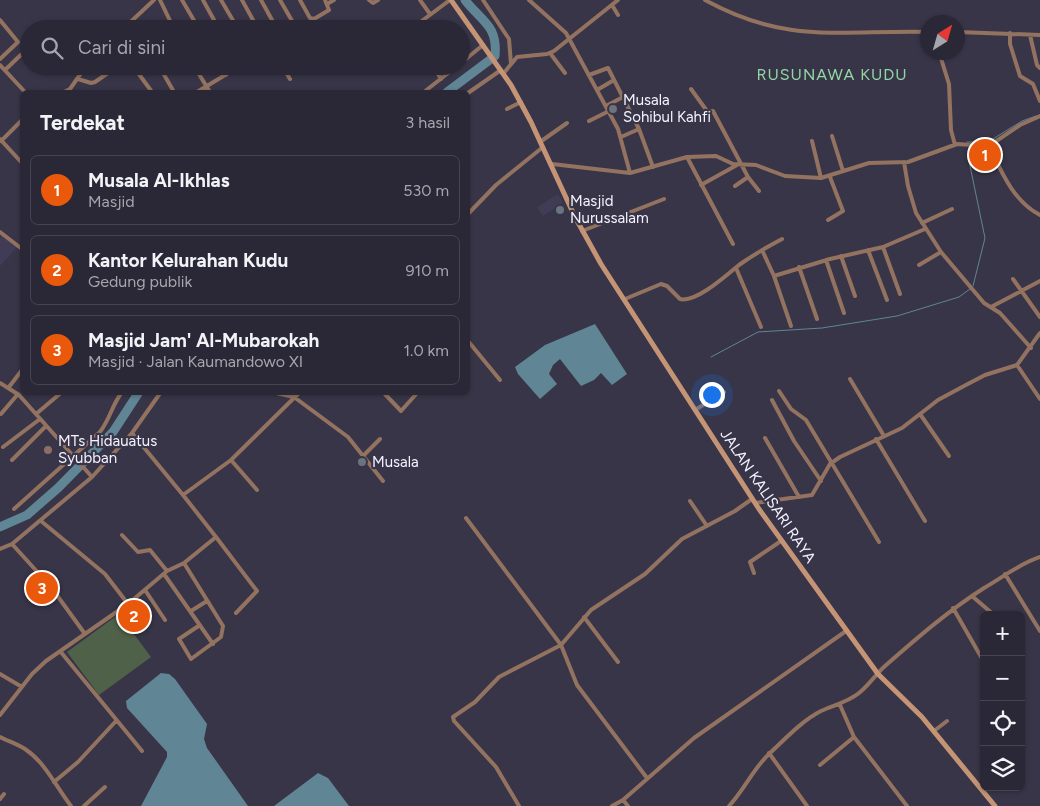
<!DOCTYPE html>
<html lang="id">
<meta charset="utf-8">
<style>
:root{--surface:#2a2836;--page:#363442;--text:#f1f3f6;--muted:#a5a6ad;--line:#464451;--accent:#ea580c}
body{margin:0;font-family:Figtree,sans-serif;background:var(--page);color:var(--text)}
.controls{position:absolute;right:15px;bottom:15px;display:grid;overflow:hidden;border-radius:8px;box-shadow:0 1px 4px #0004}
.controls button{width:45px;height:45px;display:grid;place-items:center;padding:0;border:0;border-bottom:1px solid var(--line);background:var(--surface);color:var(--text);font:25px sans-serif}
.compass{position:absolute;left:920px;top:15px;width:45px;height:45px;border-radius:50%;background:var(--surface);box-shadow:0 1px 4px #0004;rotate:37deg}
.you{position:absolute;left:711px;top:394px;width:18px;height:18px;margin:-12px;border:4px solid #fff;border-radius:50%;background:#1a73e8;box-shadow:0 0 0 8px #1a73e833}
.badge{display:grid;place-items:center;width:32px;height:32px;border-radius:50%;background:var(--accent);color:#fff;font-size:16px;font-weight:700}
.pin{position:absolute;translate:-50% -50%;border:2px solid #fff;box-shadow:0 1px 5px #0006}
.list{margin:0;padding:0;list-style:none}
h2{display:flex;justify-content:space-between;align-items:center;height:65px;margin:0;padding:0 20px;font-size:21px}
h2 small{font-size:16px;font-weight:400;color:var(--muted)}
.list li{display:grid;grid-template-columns:32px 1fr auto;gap:15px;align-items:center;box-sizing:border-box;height:70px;margin:0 10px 10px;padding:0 10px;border:1px solid var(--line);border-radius:8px}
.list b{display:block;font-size:19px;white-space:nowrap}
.list p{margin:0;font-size:16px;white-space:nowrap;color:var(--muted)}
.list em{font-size:16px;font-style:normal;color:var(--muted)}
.icon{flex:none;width:28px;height:28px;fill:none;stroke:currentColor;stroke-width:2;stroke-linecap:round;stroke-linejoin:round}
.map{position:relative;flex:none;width:1040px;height:806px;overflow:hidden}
.search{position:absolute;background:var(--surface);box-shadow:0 1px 4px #0004;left:20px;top:20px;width:450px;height:55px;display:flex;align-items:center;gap:12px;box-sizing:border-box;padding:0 18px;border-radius:28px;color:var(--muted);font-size:19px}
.panel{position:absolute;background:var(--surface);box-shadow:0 1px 4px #0004;left:20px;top:90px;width:450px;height:305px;border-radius:8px}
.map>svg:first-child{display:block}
.built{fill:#413c56}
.green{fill:#506149}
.water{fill:#608595}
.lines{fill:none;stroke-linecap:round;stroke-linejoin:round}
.stream{stroke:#608595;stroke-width:1}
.river{stroke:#608595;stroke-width:9}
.street{stroke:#937360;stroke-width:4}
.secondary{stroke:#c59475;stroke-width:5}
.worship-dot{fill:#6b7280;stroke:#383548;stroke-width:2}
.education-dot{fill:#8d6e63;stroke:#383548;stroke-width:2}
.labels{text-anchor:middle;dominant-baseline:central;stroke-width:4.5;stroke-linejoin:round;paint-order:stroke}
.poi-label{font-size:15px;fill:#f4f2ff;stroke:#383548;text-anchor:start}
.street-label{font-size:15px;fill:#f4f2ff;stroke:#383548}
.neighbourhood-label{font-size:16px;letter-spacing:1px;fill:#92d6a3;stroke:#383548}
</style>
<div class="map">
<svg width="1040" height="806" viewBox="0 0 1040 806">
<rect width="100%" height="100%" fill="#383548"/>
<path class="built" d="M558,194l5,9 -20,13 -6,-9z
M2,235l15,12 -17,19v-28z"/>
<path class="green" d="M119,614l32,43 -52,38 -32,-43z"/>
<path class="water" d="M595,324l32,50 -15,11 -11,-12 -7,7 -13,6 -21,-27 -7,6 -4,9 8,10 -17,15 -22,-25 -3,-7 30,-22z
M161,673l8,1 6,5 32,45 -3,15 3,9 41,58h-107l26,-49v-5l-40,-44 -1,-7z
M318,773l10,5 21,28h-75z"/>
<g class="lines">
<path class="stream" d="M967,142h21l34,-21 14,-5
M973,286l12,-48 -16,-77c6,-7 15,-11 18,-19
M711,357l47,-25 64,-4 75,-12 62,-19 11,-8"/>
<path class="river" d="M447,92l48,-36c3,-31 -14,-35 -30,-56
M0,527l27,-12 31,-27 55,-56 26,-40"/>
<path class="street" d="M160,0l14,29
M182,0l17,29
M203,0l16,29
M221,0l17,29
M242,0l16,29
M261,0l16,29
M280,0l15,26 -1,3
M300,0l10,18 4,1 15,-9 -4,-10
M369,0l4,3 5,-3
M420,0l10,14
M483,0l26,39 2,25
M529,0l37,33 52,96 12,44
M705,0c82,45 135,30 223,32
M327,4l7,-4
M612,5l6,10
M0,20l18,22 -18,17
M123,29l31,-29
M411,29l39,-29
M958,32l82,3
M1010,33v11l10,32 13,8 7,17
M1030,35l7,30 3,3
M939,52l10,32 2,46 4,15
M550,53l15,20
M461,63l22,-18
M0,65l25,27
M133,66l19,26
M159,66l15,26
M194,66l16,26
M220,66l6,9
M282,66l8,13
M433,66l8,13
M5,70l24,-23
M503,74l14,-17 30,-3 7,-3 64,-51
M589,75l19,-7 31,61 14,38
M78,79l13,4 4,-1 23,-16
M691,89l16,22h6l35,66 11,14
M597,90l17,-10
M64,92l6,-3 16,-23
M197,92l43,-26
M424,92l33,-26
M468,93l33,-23
M606,106l17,-9
M507,109l14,-7
M589,121l20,-10
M832,136l11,35
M621,137l18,-8
M0,139l22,24
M1,141l21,-21
M812,141l9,37
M540,142l27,-19
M989,146c12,25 24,55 51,69
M687,157l46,87
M904,162l4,24 8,27 25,39 43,51 16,10 31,35
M552,164l78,9 57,-16 29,-1 17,8 23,1 29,11 36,2 48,-15 39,-1 49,-18 32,2 31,-21 20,-9
M701,185l36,-20
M735,186l13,-9
M468,214l28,-29 47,-38
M828,220l15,-9 -13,-34
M922,223l30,-14
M582,231l82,-32
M0,232l22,17
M883,247l17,47
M762,250l12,26 17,50
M868,250l19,50
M841,256l14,40
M826,260l18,53
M919,265l22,-13
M799,267l18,52
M736,268l25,59
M774,276l56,-17 53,-12 42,-18
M1013,279l27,38
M625,299l36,-15 6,2 13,13c16,4 47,-24 59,-34 14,-10 28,-18 43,-26
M991,307l49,-26
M468,341l32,39
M1017,365l23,34
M850,379l34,57
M0,383l19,12 73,82
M9,387l13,-17
M779,391l12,18 15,11 73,122
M272,392l22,5 54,40 35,44
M383,392l18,19 17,-19
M772,400l22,41 27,40
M695,410l29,-18
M1,414l17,-20
M36,414l26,-22
M920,414l29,42
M132,433l51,62
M765,438l34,59
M876,439l49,82
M3,447l37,-28
M364,455l16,-16
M12,460l34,-34
M231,460l26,30
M690,501l17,25
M755,503l57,-8 18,-31 10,-7 62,-29 36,-28 26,-14 21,-11 32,-10 23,-32
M14,509l86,-77c11,-15 11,-25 22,-40
M466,518l95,127 16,40 70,93
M41,521l64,53 23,30
M122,535l16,17 12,-2 17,21
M216,537l41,54 -21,22
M12,544l39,43 34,47
M0,549l12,-5 80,-67 40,-44 29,-41
M184,563l39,63 -2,11 -30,22 -12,-20 21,-14
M754,573l-4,-11 31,-21
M164,574l49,70
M1005,574l35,57
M145,590l20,30
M972,596l22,19
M953,608l31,54
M191,611l16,-10
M584,617l34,45
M60,651l82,100
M0,674l22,13
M840,705l14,32 53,69
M0,715l32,-41 14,-13 82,-57 39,-33 17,-8 32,-26 -33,-42 48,-35 69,-68
M934,731l13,-10
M0,737c8,4 17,7 25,12 21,14 31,38 46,57
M769,753l38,53
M820,765l34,-28
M54,782l24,-20 38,-41
M0,799l4,-5
M623,800l5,6
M84,806l21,-19
M519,806l-23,-39 -42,-46 -1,-4 22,-15 24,-25 62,-32 30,-35 54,-36 37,-35 53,-28 17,-12
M612,806l11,-6 71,-62 152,-107
M729,806c16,-17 25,-39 42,-54 15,-14 32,-32 50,-41 13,-6 27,-9 38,-18 10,-8 17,-19 26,-27 32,-28 63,-55 99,-78 19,-11 35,-24 56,-31"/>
<path class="secondary" d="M451,0l60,85 20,37 44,95 26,47 158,245 119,165 44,43 73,89"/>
</g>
<g class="worship-dot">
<circle cx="613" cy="109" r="5"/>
<circle cx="560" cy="210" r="5"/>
<circle cx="362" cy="462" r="5"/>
</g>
<circle class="education-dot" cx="48" cy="450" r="5"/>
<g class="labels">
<g class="poi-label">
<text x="623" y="100">Musala<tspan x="623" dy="17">Sohibul Kahfi</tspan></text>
<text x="570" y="201">Masjid<tspan x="570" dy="17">Nurussalam</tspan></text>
<text x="58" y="441">MTs Hidauatus<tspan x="58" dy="17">Syubban</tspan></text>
<text x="372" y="462">Musala</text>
</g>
<g class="street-label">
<text transform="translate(768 496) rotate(56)">JALAN KALISARI RAYA</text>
</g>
<g class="neighbourhood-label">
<text x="832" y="74">RUSUNAWA KUDU</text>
</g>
</g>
</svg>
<div class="controls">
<button>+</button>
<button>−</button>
<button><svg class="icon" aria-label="locate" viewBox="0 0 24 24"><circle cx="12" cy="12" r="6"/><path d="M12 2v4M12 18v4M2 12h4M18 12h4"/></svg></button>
<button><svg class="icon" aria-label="layers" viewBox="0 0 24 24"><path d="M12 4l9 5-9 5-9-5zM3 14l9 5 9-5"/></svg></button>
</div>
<svg class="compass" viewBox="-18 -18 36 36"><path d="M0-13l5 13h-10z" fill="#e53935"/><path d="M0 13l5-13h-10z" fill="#a5a6ad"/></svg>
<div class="you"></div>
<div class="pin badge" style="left:985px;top:155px">1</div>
<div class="pin badge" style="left:134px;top:616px">2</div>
<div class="pin badge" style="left:42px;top:588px">3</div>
<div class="search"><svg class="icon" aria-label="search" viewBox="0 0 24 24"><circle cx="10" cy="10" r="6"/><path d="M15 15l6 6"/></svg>Cari di sini</div>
<section class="panel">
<h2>Terdekat<small>3 hasil</small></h2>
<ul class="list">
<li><span class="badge">1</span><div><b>Musala Al-Ikhlas</b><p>Masjid</p></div><em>530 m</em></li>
<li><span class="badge">2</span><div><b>Kantor Kelurahan Kudu</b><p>Gedung publik</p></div><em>910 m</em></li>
<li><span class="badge">3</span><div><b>Masjid Jam' Al-Mubarokah</b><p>Masjid · Jalan Kaumandowo XI</p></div><em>1.0 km</em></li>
</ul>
</section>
</div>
